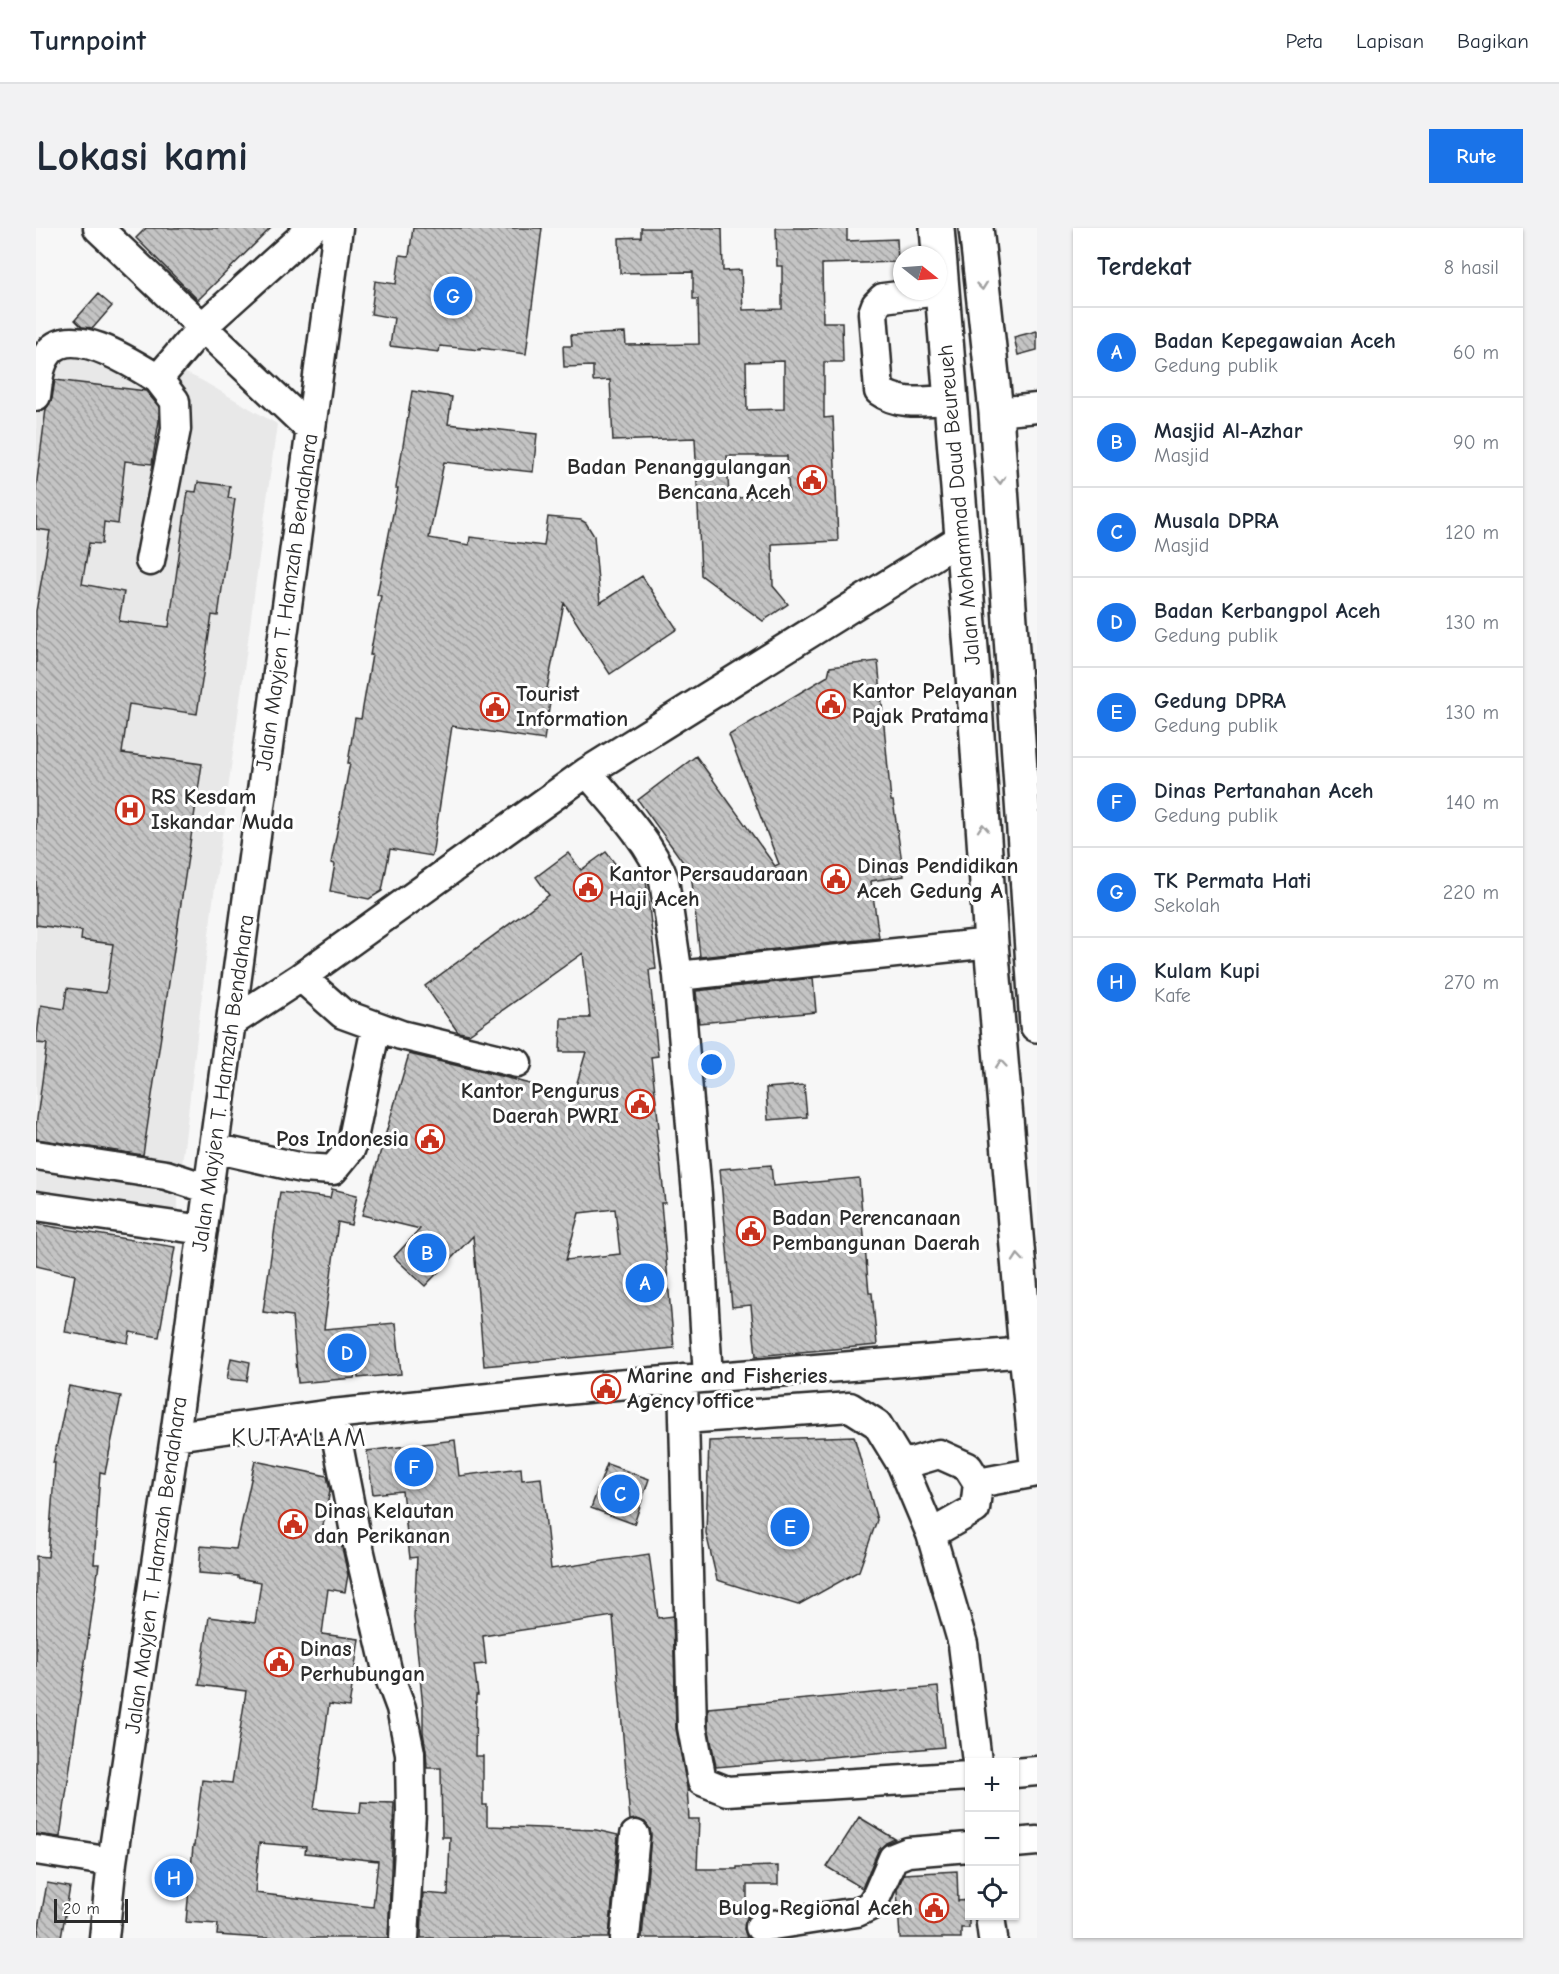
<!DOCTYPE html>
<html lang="id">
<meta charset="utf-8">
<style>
:root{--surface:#fff;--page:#f2f2f3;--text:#1f2937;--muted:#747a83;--line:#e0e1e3;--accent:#1a73e8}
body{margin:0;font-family:"Comic Neue",sans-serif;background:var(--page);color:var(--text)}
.controls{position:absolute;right:18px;bottom:18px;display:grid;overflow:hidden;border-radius:0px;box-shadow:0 2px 4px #0004}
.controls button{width:54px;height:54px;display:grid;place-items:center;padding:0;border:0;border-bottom:2px solid var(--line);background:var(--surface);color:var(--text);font:30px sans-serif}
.compass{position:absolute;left:857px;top:18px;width:54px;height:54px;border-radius:50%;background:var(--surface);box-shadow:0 2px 4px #0004;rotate:107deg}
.scale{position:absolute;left:18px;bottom:15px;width:74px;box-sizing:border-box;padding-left:6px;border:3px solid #2b2b2b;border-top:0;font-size:16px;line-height:21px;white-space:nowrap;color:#2b2b2b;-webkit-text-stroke:4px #fff;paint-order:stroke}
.you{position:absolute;left:676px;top:837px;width:21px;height:21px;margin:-15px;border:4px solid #fff;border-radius:50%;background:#1a73e8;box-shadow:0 0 0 9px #1a73e833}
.badge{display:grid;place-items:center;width:39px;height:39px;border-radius:50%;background:var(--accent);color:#fff;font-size:20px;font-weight:700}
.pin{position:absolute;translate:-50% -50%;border:3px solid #fff;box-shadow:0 2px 6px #0006}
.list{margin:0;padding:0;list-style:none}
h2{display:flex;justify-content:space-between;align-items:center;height:78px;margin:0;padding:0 24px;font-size:26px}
h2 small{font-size:20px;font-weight:400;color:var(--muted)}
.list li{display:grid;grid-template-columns:39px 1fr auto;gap:18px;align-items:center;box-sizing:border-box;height:90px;padding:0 24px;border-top:2px solid var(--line)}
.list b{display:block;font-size:22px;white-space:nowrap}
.list p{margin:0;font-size:20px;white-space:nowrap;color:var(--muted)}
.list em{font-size:20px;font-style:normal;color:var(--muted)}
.icon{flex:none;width:33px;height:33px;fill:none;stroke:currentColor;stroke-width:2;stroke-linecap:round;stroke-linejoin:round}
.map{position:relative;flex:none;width:1001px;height:1710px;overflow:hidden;border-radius:0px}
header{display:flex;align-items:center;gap:36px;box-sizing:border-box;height:84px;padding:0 30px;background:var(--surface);border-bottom:2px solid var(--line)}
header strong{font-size:28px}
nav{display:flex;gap:33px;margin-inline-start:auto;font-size:21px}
.intro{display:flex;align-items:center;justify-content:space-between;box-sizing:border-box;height:144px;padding:0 36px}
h1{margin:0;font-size:42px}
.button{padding:15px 27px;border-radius:0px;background:var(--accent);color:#fff;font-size:21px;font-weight:700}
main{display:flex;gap:36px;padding:0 36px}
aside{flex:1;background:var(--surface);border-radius:0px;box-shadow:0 2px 4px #0004}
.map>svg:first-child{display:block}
.built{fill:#e8e8e8}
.building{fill:url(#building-back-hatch);stroke:#2b2b2b;stroke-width:1.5;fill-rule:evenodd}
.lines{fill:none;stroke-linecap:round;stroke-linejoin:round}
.minor-casing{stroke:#2b2b2b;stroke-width:33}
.highway-casing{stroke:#2b2b2b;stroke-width:38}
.minor{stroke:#fff;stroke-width:28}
.highway{stroke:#fff;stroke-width:33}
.oneway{stroke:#a0a0a0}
.labels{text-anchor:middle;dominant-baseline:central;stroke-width:6;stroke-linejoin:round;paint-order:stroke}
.poi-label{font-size:22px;font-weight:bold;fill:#2b2b2b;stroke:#fff;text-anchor:start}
.street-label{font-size:22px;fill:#2b2b2b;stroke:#fff}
.quarter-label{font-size:26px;letter-spacing:1.5px;fill:#2b2b2b;stroke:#fff}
</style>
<header>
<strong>Turnpoint</strong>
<nav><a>Peta</a><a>Lapisan</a><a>Bagikan</a></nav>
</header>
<div class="intro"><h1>Lokasi kami</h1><a class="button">Rute</a></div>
<main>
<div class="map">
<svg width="1001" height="1710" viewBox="0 0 1001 1710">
<defs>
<pattern id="building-back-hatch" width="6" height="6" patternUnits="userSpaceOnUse" patternTransform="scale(1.5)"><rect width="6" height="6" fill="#c4c4c4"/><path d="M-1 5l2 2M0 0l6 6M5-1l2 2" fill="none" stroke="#9f9f9f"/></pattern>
</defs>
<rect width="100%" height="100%" fill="#f7f7f7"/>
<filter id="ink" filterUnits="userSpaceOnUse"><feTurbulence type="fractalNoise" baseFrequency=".0167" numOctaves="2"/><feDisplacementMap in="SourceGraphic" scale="12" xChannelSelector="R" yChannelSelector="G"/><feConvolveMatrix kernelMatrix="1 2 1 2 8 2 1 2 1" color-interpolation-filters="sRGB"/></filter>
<g filter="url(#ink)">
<path class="built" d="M87,116l78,36 76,44 -65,485 -36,307 -140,-18v-850z"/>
<path class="building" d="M110,0h125l-73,72 -62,-62z
M377,0h129l-16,126 -46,-6v2l-40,-4 -1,6 -49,-6 4,-28 -23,-4 4,-33 21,3 4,-29 9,1z
M605,0h81l1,43 18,-1 2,40 39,-1v-43h-5l-1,-38h71v13l50,-2 1,23 -76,2 1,58h19l1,40h-19v56l9,-1 5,124 -66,3 1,42 15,18 -25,17 -62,-46 -6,-137 -82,3 -3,-61 -17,1v-15l-29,1 -1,-21h9l-1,-11 54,-2 1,12 73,-1 -1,-45h-5v-27l-73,1 -1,-35 22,-1zM748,133v48l-37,1 -1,-48zM691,228h60l2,41 -60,1z
M62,66l14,12 -19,22 -11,-1 -7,-7z
M1001,103v19l-19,5 -4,-18z
M19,152l91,11 13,16v14l-7,43 -27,-3 -7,63 -14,-2 -2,22 -13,-1 -7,41 42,8 -5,29 50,6 19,-136 8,1 2,-10 32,4 -2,12 7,1 -17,117 -6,-1 -15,99 -68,-10 -7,49 80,11 -59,391 -107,-16v-13l11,-82 -11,-1 5,-38 23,4 3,-21 39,5 7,-49 -32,-4 1,-9 -46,-6v-314l14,-80 -14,-2v-41l10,-79 6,-10z
M376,163l40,6 -4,27 89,10 -4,38 -89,-10 -15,76 40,7 1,-8 74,9 4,-29 33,3 5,3 8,13 6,67 42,-27 35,53 -67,45 -46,-71 -17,86 5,1 -8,50 -92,-14 -20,130 -42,-7 -8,42 -13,8 -39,-8 5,-27 -4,-1 19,-100h-2l7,-45 6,1 11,-64h-2l11,-59 -4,-1 21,-107h-2z
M842,433l13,140h2l11,75 -33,5 8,57 -179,19 -9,-84 -53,-73 58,-44 79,110 4,-2 -50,-129 99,-59 2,-9z
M570,624l17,22 20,-2 3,8 10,89 -7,1 9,86 -7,1 8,71h-3l9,75h-4l13,145 -190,18 -11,-130 -48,50 -31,-29 26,-28 -58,-14 47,-161 95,23 69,19 13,-44h-26l1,-34h29l-7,-65 -114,81 -11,-2 -33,-46 124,-91 -13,-18 32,-24 13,17zM579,981l5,45 -54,6 13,-47z
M777,750l3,34 -117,11 -3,-32z
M768,857l3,32 -39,3 -2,-32z
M735,937l2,21 86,-8 10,115h3l5,52 -121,11 -5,-51 -19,2 -12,-138z
M296,961l25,6 -6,30 -13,-3 -14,107 72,-6 5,51 -43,4 -1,-12 -3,12 -56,5 -6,-67 -29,-4 17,-120 50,6z
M0,996l139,23 -16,90 -29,-5 -2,11 -63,-11 10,-57 -39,-9z
M195,1130l19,4 -3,19 -20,-2z
M33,1158l52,10 -16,77 -5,-1 -6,92h5l-39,273 -24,-3v-278l12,1 7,-94h-2z
M818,1208l23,84 -18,51 -61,34 -81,-25 -11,-47 3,-92z
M419,1212l4,36 62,-8 1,12 19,-2 10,91 98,-15 9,64 15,-2 3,112 11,59 2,32h10l-2,50h40v-2l41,-1v19h-31v33l-3,11 3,9h-105l9,-102 -1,-7 -5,-7 -8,-3 -7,1 -17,-204 -130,20 3,28 -12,1 4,30h-2l-1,61h8v49h4v21l109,4 22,5 -9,103h-188l2,-45 25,2 2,-58h-8l-1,-69h-14l-1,-18 -3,-18v-25l-9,-89 3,-61 -7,1 -8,-67 -29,3 -6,-43z
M219,1233l72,15 3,15 -10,49 21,3 7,32 -3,17 -17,-3 -6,45 37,5 -10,68 -20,-3 -15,105 46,4 1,-11 33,1 -6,135h-128l-43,-3 1,-11 -32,-2 7,-76h1l8,-66 30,3 14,-92 -47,-6 10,-68 46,6 6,-41 -23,-4v-2l-39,-3 2,-27 35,3zM223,1615l47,4 -1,6 73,8 -5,46 -118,-14z
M571,1236l42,15 -15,45 -43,-16z
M902,1459l6,60 -228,20 -8,-42v-17z
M823,1589l36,22 -9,4 -8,8 -16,37 -35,-21z
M921,1643l1,30 11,-1v28h-8v10h-61l-3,-48 7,-16z
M11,1655l23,4 -9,51h-24z"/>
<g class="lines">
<g class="minor-casing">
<path id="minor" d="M62,0l212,201
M902,63l-55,7 -7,7 -3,8 6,78c21,15 46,10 71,9
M0,168c2,-15 3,-32 13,-44 24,-29 86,13 109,27l44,-52 110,-99
M960,184l41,-4
M114,333l26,-132 -1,-28 -17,-22
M551,544c26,31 64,70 77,108l14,96 19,218 11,183
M642,748l313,-33
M265,749l42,37 58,21 116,28
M196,794l69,-45 286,-205 375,-234
M178,920l88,20 31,2 18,-22 25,-121
M0,927l130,20 43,14
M0,978l167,24
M647,1151l9,348 10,54 25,10 242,-15
M296,1186l22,113 33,143 14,38 9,45 1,60 -7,125
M648,1191l166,-12 27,17 25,41 29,69 32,110 14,118
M139,1208l157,-22 284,-29 410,-33
M866,1237l37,-11 29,13 10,16
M895,1306l44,-25 3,-26 59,-11
M978,1545l23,-2
M978,1615l23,-2
M0,1622l76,12
M954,1688l3,22
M724,1699l97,-15 13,-6 7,-11 16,-37 15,-6 61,-5
M68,1710l8,-76 63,-426 163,-1208
M589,1710l10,-103"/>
</g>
<g class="highway-casing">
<path id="highway" d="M901,0l35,433 19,282 35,409 11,111
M940,0l20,184 41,613"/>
</g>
<use href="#minor" class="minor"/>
<use href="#highway" class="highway"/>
</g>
<defs><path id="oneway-chevron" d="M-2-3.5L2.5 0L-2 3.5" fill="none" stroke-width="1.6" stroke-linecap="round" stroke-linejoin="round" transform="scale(1.5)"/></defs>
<g class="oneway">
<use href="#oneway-chevron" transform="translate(946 58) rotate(84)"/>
<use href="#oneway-chevron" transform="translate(964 252) rotate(86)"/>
<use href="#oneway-chevron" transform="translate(947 600) rotate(-94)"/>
<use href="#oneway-chevron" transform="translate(965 836) rotate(-95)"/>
<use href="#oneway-chevron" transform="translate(982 1030) rotate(-95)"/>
</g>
</g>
<defs>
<g id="civic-ring" transform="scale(1.5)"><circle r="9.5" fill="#fff" stroke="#c8321e" stroke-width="1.5"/><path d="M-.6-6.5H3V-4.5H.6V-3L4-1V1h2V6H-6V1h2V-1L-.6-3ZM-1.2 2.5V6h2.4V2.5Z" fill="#c8321e"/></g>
<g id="hospital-ring" transform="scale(1.5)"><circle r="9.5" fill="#fff" stroke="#c8321e" stroke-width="1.5"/><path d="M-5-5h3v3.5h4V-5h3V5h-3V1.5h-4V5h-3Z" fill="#c8321e"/></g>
</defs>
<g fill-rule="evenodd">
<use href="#civic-ring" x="776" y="252"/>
<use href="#civic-ring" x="795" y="476"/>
<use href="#civic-ring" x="459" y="479"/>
<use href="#hospital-ring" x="94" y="582"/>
<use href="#civic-ring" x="800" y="651"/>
<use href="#civic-ring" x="552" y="659"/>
<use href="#civic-ring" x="604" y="876"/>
<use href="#civic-ring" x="394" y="911"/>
<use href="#civic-ring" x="715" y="1003"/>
<use href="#civic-ring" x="570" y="1161"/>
<use href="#civic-ring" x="257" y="1296"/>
<use href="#civic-ring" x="243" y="1434"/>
<use href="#civic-ring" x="898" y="1680"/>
</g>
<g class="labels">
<g class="poi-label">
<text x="755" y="239" text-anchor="end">Badan Penanggulangan<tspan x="755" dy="25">Bencana Aceh</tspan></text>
<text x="816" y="463">Kantor Pelayanan<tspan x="816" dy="25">Pajak Pratama</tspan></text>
<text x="480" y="466">Tourist<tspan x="480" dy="25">Information</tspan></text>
<text x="115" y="569">RS Kesdam<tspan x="115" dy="25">Iskandar Muda</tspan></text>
<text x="821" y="638">Dinas Pendidikan<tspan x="821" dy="25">Aceh Gedung A</tspan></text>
<text x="573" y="646">Kantor Persaudaraan<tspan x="573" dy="25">Haji Aceh</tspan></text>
<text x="583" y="863" text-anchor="end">Kantor Pengurus<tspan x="583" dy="25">Daerah PWRI</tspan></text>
<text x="373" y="911" text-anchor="end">Pos Indonesia</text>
<text x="736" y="990">Badan Perencanaan<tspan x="736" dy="25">Pembangunan Daerah</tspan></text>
<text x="591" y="1148">Marine and Fisheries<tspan x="591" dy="25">Agency office</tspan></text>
<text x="278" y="1283">Dinas Kelautan<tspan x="278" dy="25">dan Perikanan</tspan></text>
<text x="264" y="1421">Dinas<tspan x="264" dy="25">Perhubungan</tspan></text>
<text x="877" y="1680" text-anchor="end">Bulog Regional Aceh</text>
</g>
<g class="street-label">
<text transform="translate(923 277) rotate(-95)">Jalan Mohammad Daud Beureueh</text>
<text transform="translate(251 374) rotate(-82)">Jalan Mayjen T. Hamzah Bendahara</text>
<text transform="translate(187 855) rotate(-82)">Jalan Mayjen T. Hamzah Bendahara</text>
<text transform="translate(120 1337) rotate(-82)">Jalan Mayjen T. Hamzah Bendahara</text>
</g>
<g class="quarter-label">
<text x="263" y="1210">KUTAALAM</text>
</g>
</g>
</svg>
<div class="controls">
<button>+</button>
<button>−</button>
<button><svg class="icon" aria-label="locate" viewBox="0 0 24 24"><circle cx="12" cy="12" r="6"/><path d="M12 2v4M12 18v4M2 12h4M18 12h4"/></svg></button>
</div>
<svg class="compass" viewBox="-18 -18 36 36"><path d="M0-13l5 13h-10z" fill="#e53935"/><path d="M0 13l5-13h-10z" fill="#747a83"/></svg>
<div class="scale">20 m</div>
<div class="you"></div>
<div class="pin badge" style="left:609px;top:1055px">A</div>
<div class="pin badge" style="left:391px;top:1025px">B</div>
<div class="pin badge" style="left:584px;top:1266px">C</div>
<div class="pin badge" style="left:311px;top:1125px">D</div>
<div class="pin badge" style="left:754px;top:1299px">E</div>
<div class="pin badge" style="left:378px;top:1239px">F</div>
<div class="pin badge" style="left:417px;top:68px">G</div>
<div class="pin badge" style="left:138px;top:1650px">H</div>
</div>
<aside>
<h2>Terdekat<small>8 hasil</small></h2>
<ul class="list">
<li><span class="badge">A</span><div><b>Badan Kepegawaian Aceh</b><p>Gedung publik</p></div><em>60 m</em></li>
<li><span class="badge">B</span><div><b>Masjid Al-Azhar</b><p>Masjid</p></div><em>90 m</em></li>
<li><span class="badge">C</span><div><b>Musala DPRA</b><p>Masjid</p></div><em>120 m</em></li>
<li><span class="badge">D</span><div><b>Badan Kerbangpol Aceh</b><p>Gedung publik</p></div><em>130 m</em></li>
<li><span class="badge">E</span><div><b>Gedung DPRA</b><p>Gedung publik</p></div><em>130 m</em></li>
<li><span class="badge">F</span><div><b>Dinas Pertanahan Aceh</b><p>Gedung publik</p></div><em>140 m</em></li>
<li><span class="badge">G</span><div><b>TK Permata Hati</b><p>Sekolah</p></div><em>220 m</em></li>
<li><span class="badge">H</span><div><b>Kulam Kupi</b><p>Kafe</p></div><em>270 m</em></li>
</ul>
</aside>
</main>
